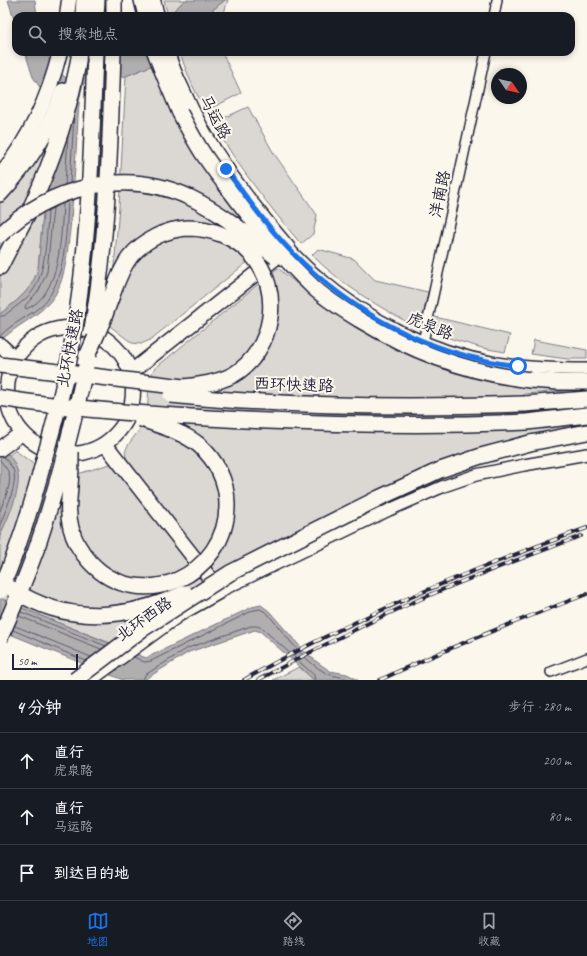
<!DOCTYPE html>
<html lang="zh">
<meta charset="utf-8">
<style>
:root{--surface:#171b24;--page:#20242c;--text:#f1f3f6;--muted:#9ea1a6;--line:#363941;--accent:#1a73e8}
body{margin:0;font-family:Caveat,"LXGW WenKai TC",sans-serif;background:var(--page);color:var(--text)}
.compass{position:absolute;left:491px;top:68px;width:36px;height:36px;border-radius:50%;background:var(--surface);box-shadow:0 2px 6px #0003;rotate:124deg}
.scale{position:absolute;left:12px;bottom:10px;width:66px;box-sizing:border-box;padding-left:4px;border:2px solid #22223b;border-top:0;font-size:11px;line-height:14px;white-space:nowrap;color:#22223b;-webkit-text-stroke:3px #fbf7ec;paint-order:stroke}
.stop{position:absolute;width:12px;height:12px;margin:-9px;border:3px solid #1a73e8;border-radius:50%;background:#fff}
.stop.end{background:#1a73e8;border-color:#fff;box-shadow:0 1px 4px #0008}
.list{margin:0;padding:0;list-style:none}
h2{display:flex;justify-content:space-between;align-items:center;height:52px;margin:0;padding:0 16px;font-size:17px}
h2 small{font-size:13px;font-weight:400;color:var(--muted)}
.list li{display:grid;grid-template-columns:26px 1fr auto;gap:12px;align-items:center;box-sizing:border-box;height:56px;padding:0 16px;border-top:1px solid var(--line)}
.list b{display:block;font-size:15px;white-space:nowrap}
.list p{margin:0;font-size:13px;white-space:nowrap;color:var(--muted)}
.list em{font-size:13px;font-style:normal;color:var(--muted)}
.icon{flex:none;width:22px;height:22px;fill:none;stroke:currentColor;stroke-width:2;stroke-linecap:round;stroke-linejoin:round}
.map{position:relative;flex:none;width:587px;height:680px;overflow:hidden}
.search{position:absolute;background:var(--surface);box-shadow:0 2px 6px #0003;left:12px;right:12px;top:12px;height:44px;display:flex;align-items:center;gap:10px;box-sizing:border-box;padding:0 14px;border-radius:12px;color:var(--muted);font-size:15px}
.sheet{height:220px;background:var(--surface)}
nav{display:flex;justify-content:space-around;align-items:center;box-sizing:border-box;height:56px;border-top:1px solid var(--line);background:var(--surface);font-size:11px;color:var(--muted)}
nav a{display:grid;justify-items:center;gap:2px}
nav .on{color:var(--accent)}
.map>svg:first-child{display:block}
.green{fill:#dbd8d3;stroke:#7e7d87}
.water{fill:#b1aeb0;stroke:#787681}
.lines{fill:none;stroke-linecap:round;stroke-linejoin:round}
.shore{stroke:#5b5a6a;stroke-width:1}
.minor-casing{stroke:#22223b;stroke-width:12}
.tertiary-casing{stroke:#22223b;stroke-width:14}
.primary-casing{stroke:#22223b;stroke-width:17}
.trunk-casing{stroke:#22223b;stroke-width:18}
.minor{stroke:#fbf7ec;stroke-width:9}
.tertiary{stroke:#fbf7ec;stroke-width:11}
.primary{stroke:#fbf7ec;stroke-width:14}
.trunk{stroke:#fbf7ec;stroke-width:15}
.rail-casing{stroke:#22223b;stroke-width:4}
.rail{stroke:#fbf7ec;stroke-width:2.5;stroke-dasharray:8;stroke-linecap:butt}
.trunk-bridge-casing{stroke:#22223b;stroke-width:18;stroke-linecap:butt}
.trunk-bridge{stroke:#fbf7ec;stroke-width:15}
.route{stroke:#1a73e8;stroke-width:5}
.labels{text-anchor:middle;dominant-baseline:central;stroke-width:4;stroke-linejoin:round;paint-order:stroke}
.street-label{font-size:16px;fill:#22223b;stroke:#fbf7ec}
</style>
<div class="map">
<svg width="587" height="680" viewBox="0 0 587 680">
<rect width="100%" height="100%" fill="#fbf7ec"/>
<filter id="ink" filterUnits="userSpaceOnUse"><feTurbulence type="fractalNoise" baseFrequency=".025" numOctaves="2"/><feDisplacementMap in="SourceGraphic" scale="8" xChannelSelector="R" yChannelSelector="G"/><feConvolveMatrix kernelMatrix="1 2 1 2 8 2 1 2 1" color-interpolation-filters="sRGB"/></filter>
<g filter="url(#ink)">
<path class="green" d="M164,0h21l-17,16z
M225,0h3l-5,16h-18z
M180,52h42l19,41 -31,16c-11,-1 -27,-46 -30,-57z
M153,65l11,30 8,16 43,71 17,23 32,39 -4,8 -110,88 -9,4 -9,-1 -30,-23 11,-47 2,-17 4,-49 7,-131z
M248,107l25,45 44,63 -4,19 -12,10c-32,-38 -63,-77 -88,-121z
M52,134l-4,27 -10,108c-7,23 -21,31 -38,45v-110l14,-17z
M318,249l36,10 21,21 53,12 -4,20 -6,16c-39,-21 -75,-42 -106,-73z
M278,268c62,53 136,101 217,113 28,4 57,5 85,7v2l-56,4 2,34 38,-2v4l-24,4 -327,141 -84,-111c-8,-14 -1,-18 7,-30 4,-4 7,-10 9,-16 6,-16 0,-34 9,-49z
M435,317l75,18 -5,17 -23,-4 -43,-13 -4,-4z
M534,340l53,10v9h-20l-36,-5z
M14,451h2l20,15 18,5 27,2 32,-10 93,118 -93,63 -74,-29 -39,-17v-62l12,-31 6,-26 -1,-9 -9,-14z
M299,667l15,13h-41z"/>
<path class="water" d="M8,0h27l2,16h-21v9z
M185,0h40l-20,16h-37z
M25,52h20c8,15 20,25 32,36l10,-33 5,-3h82l-21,13 -27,11 -42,7 -1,2c-5,12 -5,38 -6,51 -2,32 -4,63 -7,94 -3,22 -4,46 -15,65 -13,21 -39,29 -55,47v-28c17,-14 31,-22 38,-45l10,-108 4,-27 -1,-30 -18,-27z
M0,444c6,8 15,17 17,26 6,19 -10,49 -17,66z
M0,598l39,17 107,43 106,-51 9,-2 8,6 35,40 13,11 13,9 17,3 11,6h-44l-53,-48 -6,-2 -66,22 -45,28h-21l-123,-50z"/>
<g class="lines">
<path class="shore" d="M70,183l4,-68
M65,185l3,-49
M53,208l-6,64 -8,18 -14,16 1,3c35,-13 35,-74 37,-105
M0,316h4c9,-8 20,-14 28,-24 14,-18 15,-59 16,-81
M0,336c12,-13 29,-19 42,-31 24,-23 24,-73 26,-103
M0,460c3,4 7,9 9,13 3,12 -5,27 -9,38
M0,525c5,-14 19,-42 13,-56 -3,-4 -6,-9 -10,-13
M21,612l85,34
M19,616l82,33
M15,626l76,31
M13,630l73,31
M134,657l10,5 7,-1 103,-51 6,-1 7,4c18,21 35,47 59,60 8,4 16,3 24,7
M143,680l2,-5 43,-27 63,-22c5,0 8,0 12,3l51,46 1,5"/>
<g class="minor-casing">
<path id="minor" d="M494,16l3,-16
M423,342l63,-290
M551,672l36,-14"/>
</g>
<g class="tertiary-casing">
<path id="tertiary" d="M288,248c9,9 18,19 28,27 51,44 114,77 180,88 30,5 61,6 91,6
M220,591l169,-81 55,-24 32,-11 48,-10 63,-11"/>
</g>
<g class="primary-casing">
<path id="primary" d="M153,0l4,16
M67,16l2,-16
M0,175c29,-35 49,-79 60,-123
M7 391a63 63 0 1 1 126 0a63 63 0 1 1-126 0Z
M0,345l15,14
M131,372l157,-124c-42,-49 -81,-100 -106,-159 -6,-12 -11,-24 -15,-37
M0,449l22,-16
M89,680l90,-66 41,-23 -115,-147"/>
</g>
<g class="trunk-casing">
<path id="trunk" d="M142,0l4,16
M83,16l1,-16
M96,16l1,-16
M114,16v-16
M155,52l9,23 16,38
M0,194c27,-29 50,-65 63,-103
M0,267c10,-20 21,-40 31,-60 23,-49 40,-102 49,-155
M530,380l29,2h28
M525,404l62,-5
M527,422l60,-7
M530,443l57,-11"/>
</g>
<use href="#minor" class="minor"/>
<use href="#tertiary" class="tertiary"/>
<use href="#primary" class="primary"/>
<use href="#trunk" class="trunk"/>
<g class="rail-casing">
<path id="rail" d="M244,680c108,-62 225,-110 343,-152
M258,680c54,-29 109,-58 165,-82 52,-23 105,-42 158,-62
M380,680c67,-32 137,-59 207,-86"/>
</g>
<use href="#rail" class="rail"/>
<g class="trunk-bridge-casing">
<path id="trunk-bridge" d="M180,113c7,13 14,27 22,39 11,17 24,33 36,49 23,30 48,60 75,86 14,13 31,23 47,33 53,32 108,53 170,60
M0,235c50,-49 126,-68 191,-37 31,15 58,38 85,59
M92,329c16,-92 18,-185 21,-277
M0,365l183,22c17,-2 34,-4 50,-12 41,-24 51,-86 18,-121 -16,-17 -40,-26 -63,-26 -22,1 -44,12 -58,29 -11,14 -15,32 -22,49 -5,16 -13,32 -20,48
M171,395c118,12 236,13 354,9
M0,398c69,11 138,16 208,20 106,6 212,9 319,4
M71,452c0,12 0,23 -1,34 -1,15 -3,27 1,42 3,13 10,24 19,34 50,54 138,13 137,-58 0,-23 -11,-44 -28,-59 -16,-13 -38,-19 -58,-26
M12,589c56,37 115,30 173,4
M0,591c19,-43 33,-89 45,-135 14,-49 27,-100 33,-150 12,-84 14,-169 17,-254
M0,638c13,-29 25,-58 36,-88 21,-60 36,-122 50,-184
M75,680l66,-50 89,-57 149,-75 61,-28 41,-14 49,-13"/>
</g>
<use href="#trunk-bridge" class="trunk-bridge"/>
</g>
</g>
<g class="lines" filter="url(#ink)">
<path class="route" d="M226,169c19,27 39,55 62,79 62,65 141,107 230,118"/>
</g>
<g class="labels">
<g class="street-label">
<text transform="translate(215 117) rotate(62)">马运路</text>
<text transform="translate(440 194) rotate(-78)">洋南路</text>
<text transform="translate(430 326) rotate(22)">虎泉路</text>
<text transform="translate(70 348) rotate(-79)">北环快速路</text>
<text transform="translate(294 385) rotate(2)">西环快速路</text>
<text transform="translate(144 619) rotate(-35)">北环西路</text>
</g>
</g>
</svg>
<svg class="compass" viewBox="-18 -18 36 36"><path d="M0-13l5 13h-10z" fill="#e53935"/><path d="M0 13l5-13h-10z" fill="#9ea1a6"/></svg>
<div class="scale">50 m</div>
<div class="stop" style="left:518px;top:366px"></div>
<div class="stop end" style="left:226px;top:169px"></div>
<div class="search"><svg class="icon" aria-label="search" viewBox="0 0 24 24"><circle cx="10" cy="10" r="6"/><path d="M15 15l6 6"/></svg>搜索地点</div>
</div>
<section class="sheet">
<h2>4 分钟<small>步行 · 280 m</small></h2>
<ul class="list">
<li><svg class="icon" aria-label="ahead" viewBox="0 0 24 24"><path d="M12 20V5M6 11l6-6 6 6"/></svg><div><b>直行</b><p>虎泉路</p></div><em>200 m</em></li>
<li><svg class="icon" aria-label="ahead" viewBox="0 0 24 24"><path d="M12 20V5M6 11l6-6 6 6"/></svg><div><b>直行</b><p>马运路</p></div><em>80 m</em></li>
<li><svg class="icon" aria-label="arrive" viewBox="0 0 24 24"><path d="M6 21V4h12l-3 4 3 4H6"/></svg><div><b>到达目的地</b></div></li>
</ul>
</section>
<nav>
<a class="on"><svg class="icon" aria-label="map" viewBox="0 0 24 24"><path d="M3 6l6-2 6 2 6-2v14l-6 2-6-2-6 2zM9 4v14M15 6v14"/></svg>地图</a>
<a><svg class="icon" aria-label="directions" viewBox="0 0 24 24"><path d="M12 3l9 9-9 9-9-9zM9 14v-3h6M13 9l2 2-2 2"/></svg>路线</a>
<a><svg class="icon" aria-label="saved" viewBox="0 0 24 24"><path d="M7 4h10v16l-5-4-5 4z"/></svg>收藏</a>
</nav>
